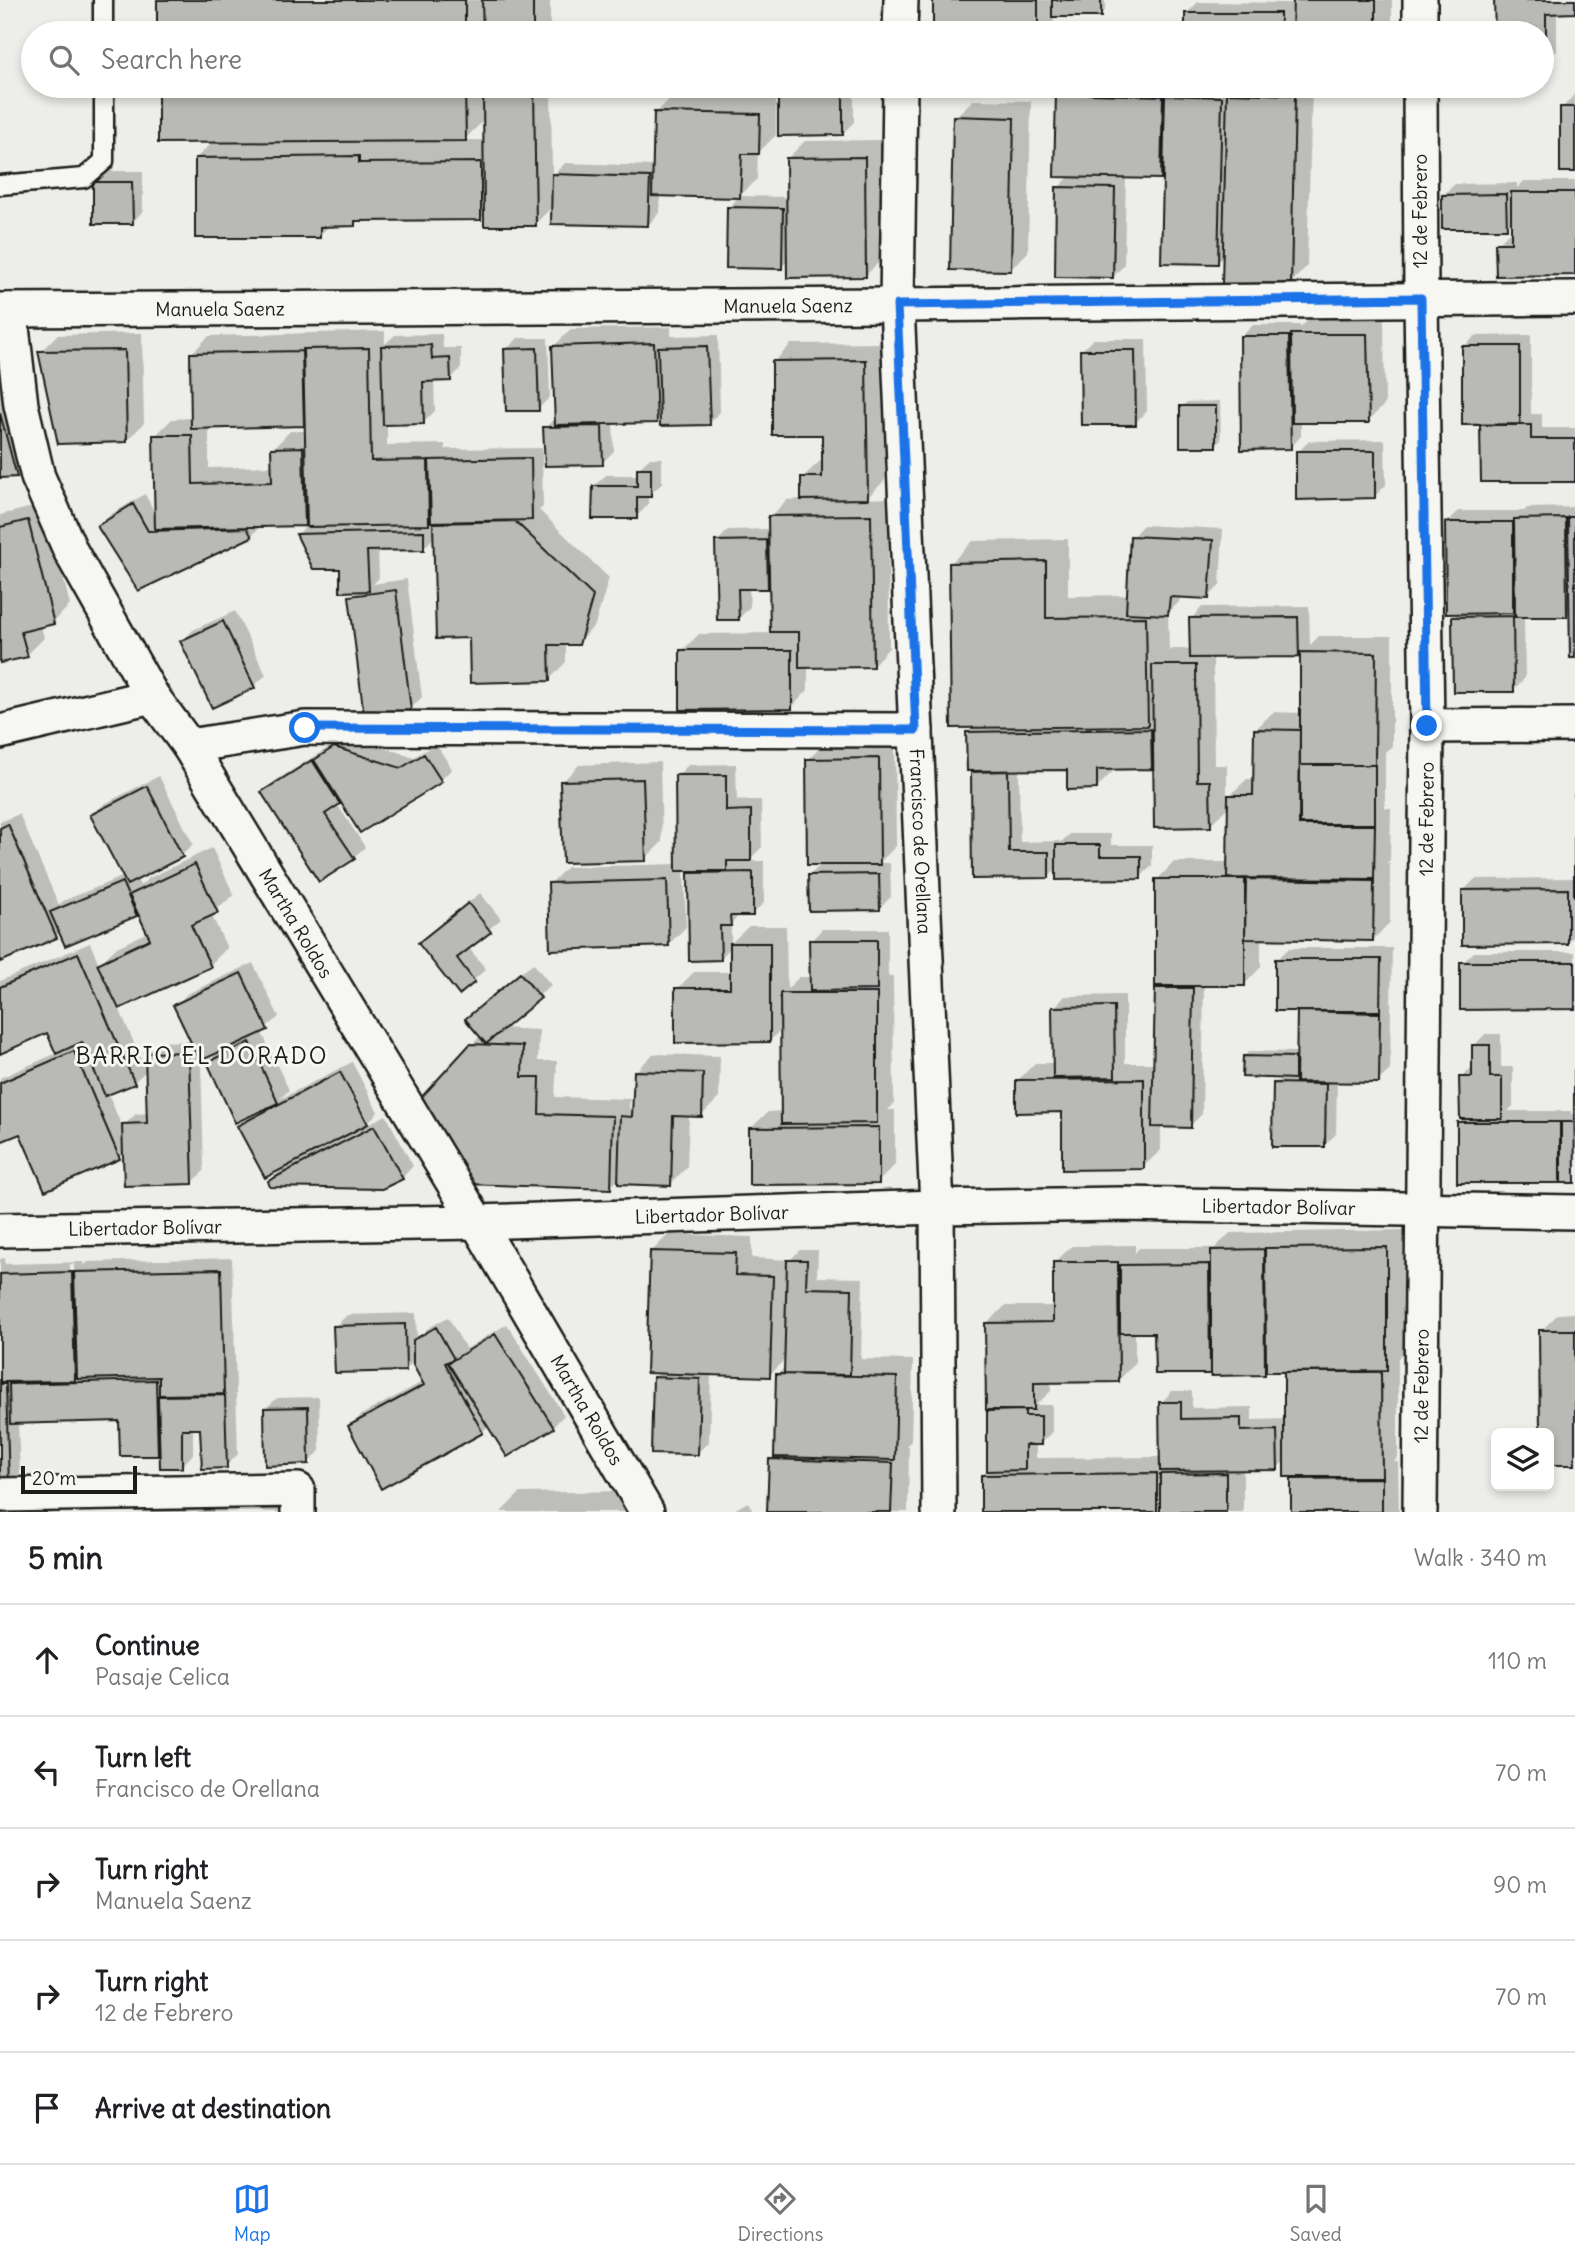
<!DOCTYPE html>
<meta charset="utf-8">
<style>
:root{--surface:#fff;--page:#f6f6f6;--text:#202124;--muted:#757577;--line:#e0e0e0;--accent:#1a73e8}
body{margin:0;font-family:Delius,sans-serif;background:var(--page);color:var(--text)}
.controls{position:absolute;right:21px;bottom:21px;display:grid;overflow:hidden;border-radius:10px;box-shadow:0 4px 10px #0003}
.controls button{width:63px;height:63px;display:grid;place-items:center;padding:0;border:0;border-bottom:2px solid var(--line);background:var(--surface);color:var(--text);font:35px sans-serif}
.scale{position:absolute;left:21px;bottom:18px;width:116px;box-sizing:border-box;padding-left:7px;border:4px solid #1c1c1c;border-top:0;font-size:19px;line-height:24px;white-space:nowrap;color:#1c1c1c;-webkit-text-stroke:5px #f6f6f2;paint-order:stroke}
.stop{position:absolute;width:21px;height:21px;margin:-16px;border:5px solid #1a73e8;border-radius:50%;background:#fff}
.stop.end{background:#1a73e8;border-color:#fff;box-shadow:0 2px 7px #0008}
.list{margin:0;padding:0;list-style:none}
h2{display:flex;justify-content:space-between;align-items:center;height:91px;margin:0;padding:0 28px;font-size:30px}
h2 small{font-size:23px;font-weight:400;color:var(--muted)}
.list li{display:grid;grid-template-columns:46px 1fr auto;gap:21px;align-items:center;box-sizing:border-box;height:112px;padding:0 28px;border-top:2px solid var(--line)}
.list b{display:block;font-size:26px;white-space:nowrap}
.list p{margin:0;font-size:23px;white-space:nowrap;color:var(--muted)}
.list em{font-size:23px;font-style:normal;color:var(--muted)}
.icon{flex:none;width:38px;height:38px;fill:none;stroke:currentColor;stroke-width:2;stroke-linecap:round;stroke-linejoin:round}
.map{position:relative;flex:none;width:1575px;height:1512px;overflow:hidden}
.search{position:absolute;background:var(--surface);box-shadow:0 4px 10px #0003;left:21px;right:21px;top:21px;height:77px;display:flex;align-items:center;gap:18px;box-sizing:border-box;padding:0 24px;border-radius:38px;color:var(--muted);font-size:26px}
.sheet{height:651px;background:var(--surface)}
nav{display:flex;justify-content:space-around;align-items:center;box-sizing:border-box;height:98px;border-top:2px solid var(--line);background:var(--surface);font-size:19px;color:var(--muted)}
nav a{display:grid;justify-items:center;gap:4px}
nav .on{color:var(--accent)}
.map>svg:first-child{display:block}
.shadow{fill:#0003;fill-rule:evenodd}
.building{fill:#b9b9b6;stroke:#1c1c1c;stroke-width:2}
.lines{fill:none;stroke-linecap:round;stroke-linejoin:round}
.lane-casing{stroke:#1c1c1c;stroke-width:23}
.street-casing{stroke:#1c1c1c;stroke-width:38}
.lane{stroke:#f6f6f2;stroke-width:18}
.street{stroke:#f6f6f2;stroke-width:33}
.route{stroke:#1a73e8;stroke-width:9}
.labels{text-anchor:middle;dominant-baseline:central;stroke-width:6;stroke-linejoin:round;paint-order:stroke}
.street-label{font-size:19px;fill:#1c1c1c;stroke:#f6f6f2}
.quarter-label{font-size:23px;letter-spacing:2px;fill:#1c1c1c;stroke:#f6f6f2}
</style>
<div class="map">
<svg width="1575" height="1512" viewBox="0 0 1575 1512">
<rect width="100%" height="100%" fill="#edede9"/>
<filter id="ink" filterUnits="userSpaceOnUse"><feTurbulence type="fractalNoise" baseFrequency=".0143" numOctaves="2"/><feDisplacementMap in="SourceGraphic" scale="14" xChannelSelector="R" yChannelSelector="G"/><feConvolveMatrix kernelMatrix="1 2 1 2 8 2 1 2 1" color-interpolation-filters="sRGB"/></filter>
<g filter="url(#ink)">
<path class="shadow" d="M159,0h391v33h-391z
M935,0h170v10l-5,5h-46l-1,18h-119z
M1295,0h97v33h-205v-20l11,-11 97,1z
M1496,0h79v12h-18v39l-12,11 -3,1v-30h-46z
M159,86h392l1,90 13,-13 90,3 1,-53 17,-18 106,2v-7l5,-4h70v36l-11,11 -67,-36v38l-18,18 -1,26 -17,17 48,1v-39l17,-17 77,-1 1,118 -17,17 -77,-15 -8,7 -52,-60 10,-10 -79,-2 -1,18 -11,12 -95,-19 -18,18 -49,-11 -5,5 -121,1 -6,6h-24l-11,11 -123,-78 18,-17h-54zM485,119v21h-21z
M1066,86h246l-5,180 -17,18 -65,-29 -8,8 -52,-91 -5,5 -34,-1 -2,89 -11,12 -55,-89 13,-13 -13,-81z
M1575,94v76l-13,-62z
M973,100l58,1 -3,151 -18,18 -55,-153z
M106,171h37v40l-11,12 -37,-40z
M1524,181h51v92l-78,-29 12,-12h4v-12l-7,7 -63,-32 12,-11 62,-1v5z
M1384,317l1,87 -17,17 -67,1v14l-11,12 -49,-111 12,-12h47v3l10,-10z
M671,327v9l47,-1 2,77 -11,12 -47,-9 -6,6 -43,1 1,29 -12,12 -57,-35 11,-11 -2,-71 17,-17z
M0,331l33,127 -17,17 -16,1z
M385,331v13l10,-9 47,-1 1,14h18v20l-11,12h-16l1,31 -11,11 -37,1v22l58,-1v5l97,-1 1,59 -4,3 70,68 -14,47 -17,18h-12v19l-17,18 -78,-44 -36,-100 -11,12 -46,1 1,29 -6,6 34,-5 15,118 -11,11 -60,-111 7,-7 -16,-23 -44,-33 9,-9 -46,1 -10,10 -113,53 -39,-63 11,-11 35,-21 11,21 -1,-79 17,-17 21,-1 -1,-65 17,-17zM306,425l1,6h-17l-17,18v17l-64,2v-41z
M142,333l2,90 -17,18 -87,-89 17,-17z
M1531,335v79h11v14h33v52l-93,1v-58l-18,-76 11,-11z
M518,338h30l2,59 -12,12 -32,-59z
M1093,339h53l1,72 -12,12 -54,-72z
M883,343l2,137 -19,19 22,-1 1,150 -17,18h-64v24l-17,18 -109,-57 17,-17 73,-1 -1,-50 -4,4h-18l1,20 -12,12 -21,-77 11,-12 42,-1v-12l17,-17 15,-1v-21l18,-17h4l-1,-28 -49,-71 17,-18z
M1220,401l1,39 -5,5 -34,-38 5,-5z
M1385,440l1,45 -12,12 -76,-45 11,-11z
M650,458h12v26l-14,11v10l-12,12 -42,-31 12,-11h32v-6z
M45,504l25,101 -17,17 -12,3 3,13 -17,17 -27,7v-147z
M1575,507v150l-4,-46 -5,4h-42l1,63 -12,12 -59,-73 5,-5 -12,-89 11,-12h66l3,-3z
M1143,525l80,4 -3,56 -11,12 -29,-1 -1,6 -11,11 1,38 3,-2h19v-30l11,-12 107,-1 1,39 9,-9h73v110l-7,6v56h6l-1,52 -4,4h4v58l-17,18 -112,-2v29l-17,18 -40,-1 -2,130 -12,12 -29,-1v25l-18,17 -126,-86 18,-18h19v-55l11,-12 60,-1v68h30l2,-75 4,-4 -4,-104 17,-18h55l1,-57 -20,20 -55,-62 -4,4 -37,1v2l-17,18 -28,-20 -50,1 1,73 40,-1v2l10,-9h41v11h41v21l-12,11 -82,-10 -9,10h-75l-1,-105 3,-3 -8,-37 6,-6 -23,-163 22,-22 95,-2v57l60,-1 4,-58zM1302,651v62l-29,-1 -18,18v49h-8l-20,19v-33h-13l-1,-109 85,-1z
M235,611l31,64 -12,11 -41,20 -31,-64 11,-12z
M347,736l67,21 22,-13 16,25 -12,11 -98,21 -5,3 28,43 -12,11 -90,-66 12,-11z
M825,742h70l1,104 -17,17h11l1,34 -12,11 -69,-33 12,-12 -14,-103z
M660,762l2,80 -17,17 -83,-77 17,-17z
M736,764l1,36h24l1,47 -14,14h16v42l-12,11h-12l-9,10v19l18,-17h37l1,63 12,-12h12v-36l11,-12h66v47h5l1,128 -6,6h7v55l-17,17 -128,-53 18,-17 15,-1 -1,-83 -12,13 -93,-52 17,-17h37v-25l-11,12 -30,-86 4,-4 -10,1 2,57 -17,17 -119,-60 17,-17 111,-3 -1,-88 11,-11z
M159,776l34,68 -11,11 -45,23 3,8 9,-8 63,-30 22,47 -23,19 16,34 -17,17 -91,43 27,63 -12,11 -26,11 14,34 14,-13 12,-1 -2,-59 12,-12 35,-1 -17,-36 11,-11 66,-31 26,54 -18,14 28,59 -9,9 72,-37 26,50 -14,14 22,-11 27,51 -11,12 -132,3 14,-14 -44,-41 12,-12 -43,-52 13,-13 -21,10 3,112 -11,11 -68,-30 -6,5 -73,32 -25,-57 -21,9v-63l57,-25 -9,-22 -48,21v-71l90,-38 9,21 18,-17 31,-15 -9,-21 -3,3 -75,17 -5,5 -56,24v-138l19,-8 40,91 4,-4 61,-25 -32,-61 12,-11z
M1575,878v57l-7,7 -105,-51 12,-12z
M480,893l21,26 -33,28 18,22 -26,23 -40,-49z
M1289,948h103l-2,122 -12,11h-41l-1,53 -11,11 -50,-61 7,-7 -38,-21 6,-5 48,1 1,-43 -22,-49z
M1474,952h101v56l-113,-45z
M533,963l18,22 -49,43 37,2 -1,31h19l-2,36 75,2 -1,10 5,-4 1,-33 18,-18 67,2 -1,42 -18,18 -12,-1 -2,52 -17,17 -50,-6 -10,9 -139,-141 10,-11 -2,-27z
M1485,1034h16v33h12v39l-5,5h63v4l4,-4v70h-12v-4l-4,4 -100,-58 5,-5 -3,-40 11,-11 2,-21z
M1403,1230l1,122 -6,6v99l-4,5h4l1,50h-106l-1,-32 5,-5 -11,-15 -9,8 -34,1v43h-260v-37l6,-6 -1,-57 4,-3 -5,-86 18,-17h50l-1,-43 18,-17 63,-1v8l4,-5h76l15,-15zM1135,1331h21l1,41 107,2 4,-4h17l1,49 -34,1v-13l-60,1v-17h-20l-11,12v54l-125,1v-14h4l12,-12v-27h-16l15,-14v-10h67l17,-18z
M669,1234l83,3v21l38,2 10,-10h18l-1,27 46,1 -2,81 52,1 -2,81 -5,5h3l-1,66h-139l1,-52 6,-6 2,-80 8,-8v-8l-17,17 -58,-2 -2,69 -12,11 -43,-75 7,-6 -10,-120z
M5,1258v6l78,-2v4l5,-4 144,-4 6,196 -12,12 -24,-38h-9v26l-11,12 -20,-16 -5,4 -36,-35 -103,3 2,52 -12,12h-8v-227zM70,1264h4l2,102h-3z
M416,1313l1,26 10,-10 21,-12 18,32 41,-25 57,91 -11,12 -64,-2 -7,7 -132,-5 11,-12 63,-34 -9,-21 -9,9 -71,-42 12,-12z
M1575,1313v150h-26v-30h-7l-1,-102 17,-17z
M319,1397l1,54 -12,12 -43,-54 12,-11z
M626,1491l11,21h-136l19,-19z
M279,1501v11h-250l9,-9z
M748,1502l5,10h-23z"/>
<path class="building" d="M157,0h308v33h-308z
M482,0h51v33h-50z
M933,0h105v33h-105z
M1052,0h49v17h-49z
M1293,0h83v33h-84z
M1494,0h81v13l-29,1v50h-4v-31h-47z
M1185,13h95v20h-95z
M158,86h307l1,55 -308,2z
M483,86h51l2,140h-52z
M1080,86h46v7h-46z
M843,89v46l-65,1v-46z
M1056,93l107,3 -2,83 -107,-2z
M1227,93l68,2 -4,190 -69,-1z
M1165,95l57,2 -4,167 -57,-1z
M1560,107h15v65h-15z
M654,112l106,2 -1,40h-17l-2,44 -88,-2z
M953,116l61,2 -3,153 -61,-1z
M359,156v7l122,-1v58l-126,1v5l-35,1v11h-125v-80z
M865,157l1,120 -79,1 -1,-120z
M552,174l98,3 -2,49 -97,-2z
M93,182h39l1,42h-40z
M1056,187l59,1 -2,90 -58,-1z
M1511,192h64v83l-79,1 -1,-33h16z
M1506,194l1,35h-65v-34z
M727,207l56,1 -1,61 -56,-1z
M1291,334h76l2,89h-77z
M1240,336h49l2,113 -50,1z
M654,343l3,80 -102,2 -3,-79z
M431,345l1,14 18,-1 1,23 -28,1 1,42 -41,1 -2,-79z
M707,346l3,79 -50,1 -2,-79z
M1462,346h58v78l-58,1z
M369,348l2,113 57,-1 1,65 -122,2 -4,-178z
M537,348l2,63h-33l-2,-62z
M125,350l2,92 -69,2 -20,-93z
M1080,350h55l1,75h-55z
M302,351l2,75 -113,3 -1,-76z
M866,360l2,139 -67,1v-23h21v-42h-50v-74z
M1180,406h36v41h-36z
M0,413l17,64 -17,1z
M1480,425h51v14h44v43h-94z
M602,426l1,39 -58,1 -2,-39z
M153,435h39l1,49 79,-2 -1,-34 32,-1 2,79 -150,3z
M1296,451h79v47l-79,2z
M531,458l1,62 -101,2 -2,-62z
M637,468h14v29h-14v22h-45l1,-33h44z
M133,504l15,27 99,-3 5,9 -114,54 -41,-65z
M871,515l2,152 -74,1v-36h-29l-2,-116z
M1568,517h7v141h-5z
M1566,518l1,99h-52l-1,-98z
M28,520l26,104 -33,8 7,25 -28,6v-136z
M515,521l78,75 -14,49h-30l1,36 -80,2 -1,-45 -33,1 -3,-116z
M1445,522h68v91l-67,1z
M424,531v19l-57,1 2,40 -29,1v-23h-27l-17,-35z
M1130,536l83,4 -4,59 -39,-2 -2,18 -42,-2z
M767,540l1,49h-30l1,31h-22l-2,-79z
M1046,561v57l100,-1 2,109 -197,2 -2,-165z
M396,590l15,120 -47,6 -15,-120z
M1513,616l1,76h-61l-1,-75z
M1298,617l1,40 -109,1 -1,-40z
M223,621l32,67 -43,20 -32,-67z
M680,650h112v59l-112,1z
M1300,652l76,1 -1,112h-75z
M1152,665h44l1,116h13l1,46 -57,1z
M1151,729l1,40 -55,1v19l-30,1v-20l-100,1 -1,-39z
M1254,729l46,1 -1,95h76l-1,54 -147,-1 1,-83h25z
M334,747l67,21 23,-14 18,28 -82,51 -46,-73z
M879,758l1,107h-73l-1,-106z
M312,760l28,44 -15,10 30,45 -36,23 -58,-90z
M1300,765h75v59h-75z
M1008,771l1,81h40v26l-77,1 -1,-107z
M675,775h51v36l25,-1v51h-24v10h-51z
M643,779l3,82 -83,2 -3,-82z
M147,786l36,71 -56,28 -37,-70z
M1574,795h1v101h-1z
M8,824l49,114 -57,24v-134z
M1056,845h44v11h41v23l-85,1z
M195,864l23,49 -27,12 20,42 -92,42 -22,-45 53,-25 -21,-44z
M753,872v44h-23l1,10h-11l1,34 -32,1 -1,-88z
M879,874l1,36 -71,1 -1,-36z
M1155,879h90v107h-90z
M1246,879l128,2 -1,60 -128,-2z
M667,880l2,66 -119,4 -2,-67z
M122,882l15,34 -72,30 -15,-34z
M1568,889v55l-106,1v-55z
M468,903l23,29 -34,26 18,24 -16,13 -41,-52z
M809,940h68v50l-67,1z
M730,943h40v99l-95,1v-55h55z
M78,953l57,131 -30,12 -23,-54 -26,12 -9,-21 -47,21v-67z
M1275,959h106l-1,52h-105z
M1460,962h115v47l-115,1z
M241,973l27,57 -68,31 -27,-56z
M520,973l21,25 -55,46 -21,-25z
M1155,988h38l-2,140 -39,-1z
M780,993h97v130l-96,1z
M1114,1006l1,71 -62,1 -1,-71z
M1297,1011l83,2 -1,70 -83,-1z
M250,1042l28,61 -43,20 -28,-61z
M470,1044l53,2 -1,31h18l-1,37 74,2 -2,73 -146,-5 -46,-84z
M1472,1045h18v32h12v42h-42l-1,-42h13z
M74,1051l46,108 -75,32 -25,-57 -20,8v-59z
M189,1052l4,132 -69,2 -2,-62 25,-1 -2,-70z
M1243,1056l52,1v22l-53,-2z
M1574,1069l1,114h-14v-61h13z
M634,1071l69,2 -1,44 -29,-1 -2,70 -53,-2 2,-68 12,1z
M340,1072l28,52 -103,54 -28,-52z
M1144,1079v90l-82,1v-58l-46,1v-33z
M1273,1083l53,1 -1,63h-53z
M1457,1122h103v61h-103z
M374,1126l29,53 -21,10 -112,-2 -2,-6z
M879,1127v57l-130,1v-57z
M1387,1247v124l-121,1 -1,-124z
M1264,1249l1,126 -54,1v-126z
M650,1251l86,2 -1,22 38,1 -3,101 -124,-4z
M787,1260h20l-1,28 46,1 -2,86 -66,-1z
M1053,1262h65l1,120 -85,1v27h-48l-1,-87 68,-1z
M1209,1264l1,110h-55l-1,-41h-34v-68z
M221,1269l3,125 -65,1v-18l-82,2 -3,-107z
M72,1272l3,109 -75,1v-108z
M405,1324l1,47 -71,2 -2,-47z
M436,1327l18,32 -9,4 38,70 -102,56 -33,-63 76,-41 -11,-20v-25z
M1539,1330h36v135h-26v-32h-9z
M495,1334l59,94 -47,29 -59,-94z
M1284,1372h97l1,105h-98z
M776,1374l121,3 -2,83 -121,-3z
M653,1377l47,2 -2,76 -47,-1z
M156,1380l2,76h-38l-1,-35 -109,3 -1,-40z
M0,1384h6l3,103h-9z
M225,1395l2,73 -25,1 -2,-40h-18v39h-22l-2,-72z
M1159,1402h22v17l60,-1v13l36,-1 1,40 -118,1z
M308,1407l1,57 -44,2 -1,-58z
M1025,1410v6h16v29h-16v25l-38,1v-60z
M769,1459l124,4 -2,49h-124z
M1157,1473v39h-176v-37z
M1226,1473v39h-66v-38z
M1382,1478v34h-91v-33z"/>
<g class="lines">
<g class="lane-casing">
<path id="lane" d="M103,0v33
M0,185l84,-7 20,-17v-75"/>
</g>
<g class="street-casing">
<g id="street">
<path d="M1420,0v33"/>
<path d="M900,33l1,-33"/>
<path id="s1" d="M900,86l-3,219 40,902 2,305"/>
<path id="s2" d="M0,310l897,-5 678,-7"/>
<path id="s3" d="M10,310l11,95 17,72 33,75 81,144 37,50 288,476 170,290"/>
<path d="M1427,726l148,-1"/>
<path d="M0,732l152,-36"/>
<path d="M189,746l116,-18 611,2"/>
<path id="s4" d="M0,1230l477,-8 460,-15 183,-3 455,8"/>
<path d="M0,1495l298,-5v22"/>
<path id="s5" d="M1420,1512l7,-786 -6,-428 -1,-212"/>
</g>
</g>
<use href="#lane" class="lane"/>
<use href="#street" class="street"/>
</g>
</g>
<g class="lines" filter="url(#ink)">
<path class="route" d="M305,728l611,2 -19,-425 524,-7 6,428"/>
</g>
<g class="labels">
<g class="street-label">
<text transform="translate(1420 211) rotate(-90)">12 de Febrero</text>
<text stroke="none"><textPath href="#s2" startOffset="788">Manuela Saenz</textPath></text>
<text stroke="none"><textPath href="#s2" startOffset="220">Manuela Saenz</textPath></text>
<text stroke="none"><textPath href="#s5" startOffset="693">12 de Febrero</textPath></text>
<text stroke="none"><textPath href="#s1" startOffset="756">Francisco de Orellana</textPath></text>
<text stroke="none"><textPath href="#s3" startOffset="686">Martha Roldos</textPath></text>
<text stroke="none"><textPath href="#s4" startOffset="1279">Libertador Bolívar</textPath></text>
<text stroke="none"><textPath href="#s4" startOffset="712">Libertador Bolívar</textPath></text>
<text stroke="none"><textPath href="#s4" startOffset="145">Libertador Bolívar</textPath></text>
<text stroke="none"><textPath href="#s5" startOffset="126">12 de Febrero</textPath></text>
<text stroke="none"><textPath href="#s3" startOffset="1253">Martha Roldos</textPath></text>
</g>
<g class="quarter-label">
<text x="202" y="1055">BARRIO EL DORADO</text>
</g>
</g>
</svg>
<div class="controls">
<button><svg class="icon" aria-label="layers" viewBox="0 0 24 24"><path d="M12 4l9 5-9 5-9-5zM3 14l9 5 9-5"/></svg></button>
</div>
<div class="scale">20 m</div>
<div class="stop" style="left:305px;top:728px"></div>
<div class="stop end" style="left:1427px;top:726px"></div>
<div class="search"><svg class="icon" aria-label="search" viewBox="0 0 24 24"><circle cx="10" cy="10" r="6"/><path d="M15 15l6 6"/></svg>Search here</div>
</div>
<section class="sheet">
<h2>5 min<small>Walk · 340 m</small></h2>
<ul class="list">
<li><svg class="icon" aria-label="ahead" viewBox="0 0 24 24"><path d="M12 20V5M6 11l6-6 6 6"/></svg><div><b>Continue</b><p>Pasaje Celica</p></div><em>110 m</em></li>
<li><svg class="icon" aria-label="left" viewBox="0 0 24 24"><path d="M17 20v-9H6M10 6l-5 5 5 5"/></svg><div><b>Turn left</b><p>Francisco de Orellana</p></div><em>70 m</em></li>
<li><svg class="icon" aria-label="right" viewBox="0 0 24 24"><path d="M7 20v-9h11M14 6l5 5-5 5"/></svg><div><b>Turn right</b><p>Manuela Saenz</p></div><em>90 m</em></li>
<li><svg class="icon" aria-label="right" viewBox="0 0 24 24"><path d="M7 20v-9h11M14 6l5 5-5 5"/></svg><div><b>Turn right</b><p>12 de Febrero</p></div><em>70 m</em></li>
<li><svg class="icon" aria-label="arrive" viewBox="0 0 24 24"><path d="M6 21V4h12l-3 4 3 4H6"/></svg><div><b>Arrive at destination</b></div></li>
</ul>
</section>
<nav>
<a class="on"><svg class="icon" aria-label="map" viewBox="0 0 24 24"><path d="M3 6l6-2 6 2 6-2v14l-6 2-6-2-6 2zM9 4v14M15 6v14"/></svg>Map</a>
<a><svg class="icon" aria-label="directions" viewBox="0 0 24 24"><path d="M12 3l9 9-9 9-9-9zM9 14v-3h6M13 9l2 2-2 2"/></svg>Directions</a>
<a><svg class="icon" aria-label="saved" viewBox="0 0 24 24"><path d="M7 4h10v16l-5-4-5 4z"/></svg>Saved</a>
</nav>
